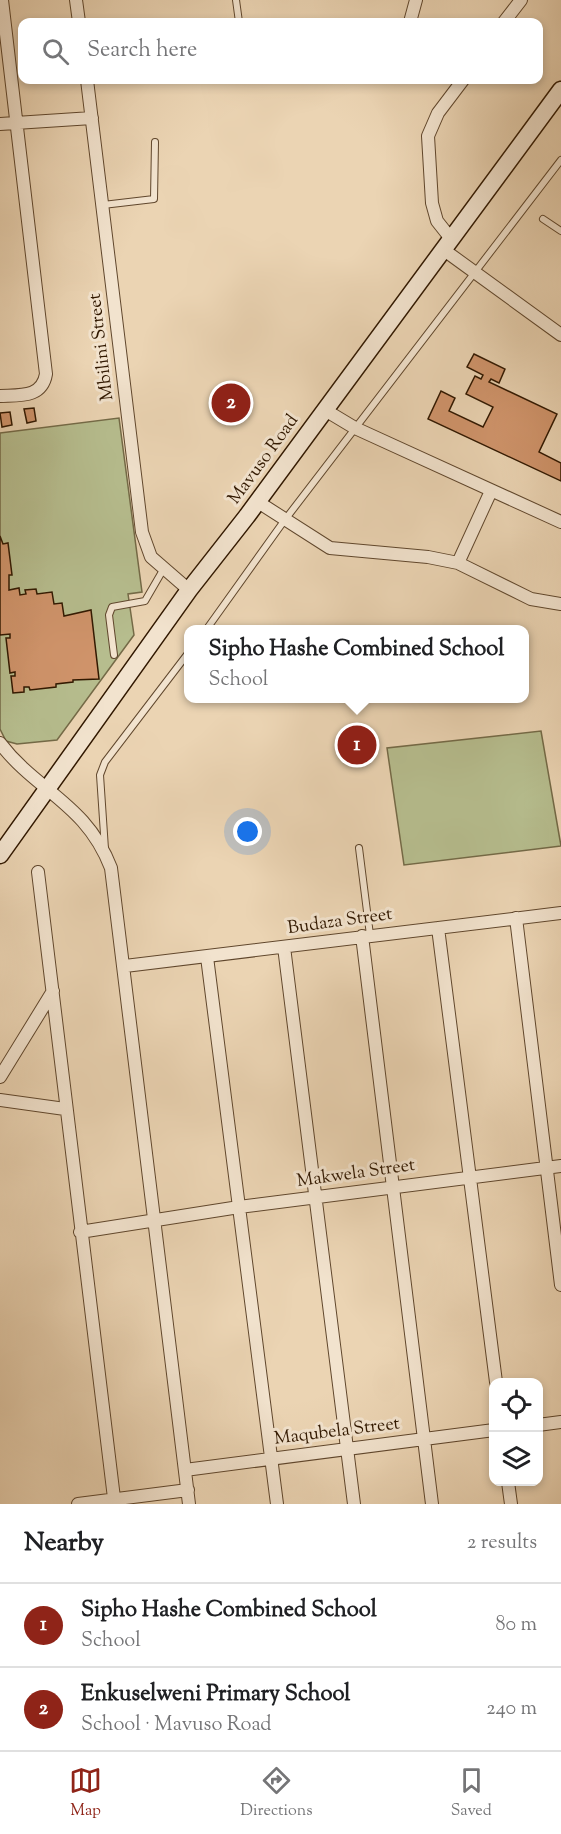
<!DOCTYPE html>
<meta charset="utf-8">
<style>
:root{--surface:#fff;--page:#f6f6f6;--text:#202124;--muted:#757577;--line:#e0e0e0;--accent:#8f2418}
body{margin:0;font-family:"Sorts Mill Goudy",serif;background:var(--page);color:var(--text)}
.controls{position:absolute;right:18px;bottom:18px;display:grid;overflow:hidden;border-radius:12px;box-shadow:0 3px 9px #0003}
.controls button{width:54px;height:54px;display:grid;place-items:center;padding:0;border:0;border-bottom:2px solid var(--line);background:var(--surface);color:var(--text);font:30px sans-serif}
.you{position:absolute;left:248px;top:832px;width:21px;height:21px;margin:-15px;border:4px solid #fff;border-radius:50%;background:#1a73e8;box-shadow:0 0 0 9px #1a73e833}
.badge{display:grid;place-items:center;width:39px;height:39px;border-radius:50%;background:var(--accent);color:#fff;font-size:20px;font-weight:700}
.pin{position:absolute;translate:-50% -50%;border:3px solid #fff;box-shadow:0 2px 6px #0006}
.popup{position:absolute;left:184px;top:625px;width:345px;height:78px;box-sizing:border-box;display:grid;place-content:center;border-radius:12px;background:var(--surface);filter:drop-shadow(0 2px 4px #0005);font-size:20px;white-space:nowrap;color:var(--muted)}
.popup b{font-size:22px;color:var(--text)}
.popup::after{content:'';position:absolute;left:50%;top:100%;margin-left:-12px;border:12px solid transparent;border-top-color:var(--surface)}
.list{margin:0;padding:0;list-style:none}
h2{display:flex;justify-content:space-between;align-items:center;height:78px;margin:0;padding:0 24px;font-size:26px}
h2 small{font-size:20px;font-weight:400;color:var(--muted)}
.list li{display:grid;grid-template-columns:39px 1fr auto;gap:18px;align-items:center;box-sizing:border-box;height:84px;padding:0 24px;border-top:2px solid var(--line)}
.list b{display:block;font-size:22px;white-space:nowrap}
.list p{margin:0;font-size:20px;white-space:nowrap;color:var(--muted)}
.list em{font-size:20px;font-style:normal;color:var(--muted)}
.icon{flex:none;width:33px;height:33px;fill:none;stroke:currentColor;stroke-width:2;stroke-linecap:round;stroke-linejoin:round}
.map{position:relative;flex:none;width:561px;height:1504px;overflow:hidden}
.search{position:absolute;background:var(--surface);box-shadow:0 3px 9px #0003;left:18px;right:18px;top:18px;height:66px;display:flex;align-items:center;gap:15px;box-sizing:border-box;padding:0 21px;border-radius:12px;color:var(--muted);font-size:22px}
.sheet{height:246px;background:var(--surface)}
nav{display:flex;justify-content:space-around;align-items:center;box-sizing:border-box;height:84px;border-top:2px solid var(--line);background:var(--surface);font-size:16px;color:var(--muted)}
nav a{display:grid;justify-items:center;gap:3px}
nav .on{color:var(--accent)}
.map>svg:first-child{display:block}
.green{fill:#b6bd8e;stroke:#746a47;stroke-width:1.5}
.building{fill:#d0946b;stroke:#311800;stroke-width:1.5}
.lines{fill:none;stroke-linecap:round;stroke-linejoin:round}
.lane-casing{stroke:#60472d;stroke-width:8}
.street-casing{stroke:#60472d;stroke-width:14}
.secondary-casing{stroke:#311800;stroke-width:19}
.lane{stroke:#f2e3ce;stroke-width:6}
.street{stroke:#f2e3ce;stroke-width:12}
.secondary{stroke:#f2e3ce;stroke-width:16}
.labels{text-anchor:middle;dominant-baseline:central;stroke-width:6;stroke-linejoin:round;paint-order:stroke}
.street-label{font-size:18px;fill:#311800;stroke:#f2e3ce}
</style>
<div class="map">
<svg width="561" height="1504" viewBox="0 0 561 1504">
<rect width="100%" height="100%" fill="#ebd4b3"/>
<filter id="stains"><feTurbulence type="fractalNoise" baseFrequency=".00333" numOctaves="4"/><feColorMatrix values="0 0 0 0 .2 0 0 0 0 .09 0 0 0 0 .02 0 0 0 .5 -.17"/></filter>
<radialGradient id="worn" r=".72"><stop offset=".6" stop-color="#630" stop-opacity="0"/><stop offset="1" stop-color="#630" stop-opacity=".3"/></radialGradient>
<path class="green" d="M119,418l23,174 -14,2 6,41 -77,105 -40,4 -11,-3 -6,-12v-296z
M541,731l20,115 -157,19 -17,-117z"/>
<path class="building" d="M474,354l31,15 -6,14 -8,-4 -2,3 68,32 -18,38 22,11v18l-133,-62 13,-28 14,7 -6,13 34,16 10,-20 -27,-13 9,-18 6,3 2,-4 -16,-8z
M34,408l2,13 -9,2 -3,-14z
M10,412l2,13 -10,2 -2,-14z
M0,536l3,8 5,-1 4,32h-3v15l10,-2 1,7 6,-1 -1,-4 11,-1 1,5 15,-2 2,12 8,-1 2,13 27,-6 8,69 -26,1v2l-17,2v3l-26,3 -1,-3h-5v5l-11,1 -2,-17h4v-4l-5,1 -4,-35h4v-4l-10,1z"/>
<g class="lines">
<g class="lane-casing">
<path id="lane" d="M236,0l3,22
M103,205l51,-6 1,-57
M543,219l18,12
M206,630l78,-109 277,-361
M114,655l-5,-40 3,-8 33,-6 18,-31
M359,848l11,87
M105,849l-5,-74 5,-13 84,-110"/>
</g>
<g class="street-casing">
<path id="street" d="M76,0l3,22
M410,22l6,-22
M504,22l17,-22
M87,80l55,452 9,25 38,33
M0,124l92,-6
M452,240l-15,-19 -5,-18 -4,-67 10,-23 25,-33
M444,250l117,85
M0,396c20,-1 42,2 46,-22l-44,-374
M325,410l30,18 206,94
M258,502l72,46 98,9 30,6 73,36 30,5
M458,563l33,-72
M0,743c37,49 86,60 111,125l78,636
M38,872l76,626
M516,918l45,367
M438,928l58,454
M362,936l70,568
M284,947l70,557
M207,957l70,547
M125,966l436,-53
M0,1077l53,-86
M0,1100l65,9
M80,1232l159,-25 322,-41
M538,1425l23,-3
M185,1470l309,-40
M508,1482l3,22
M78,1504l110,-14"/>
</g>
<g class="secondary-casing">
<path id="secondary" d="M0,855l189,-265 58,-74 314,-426"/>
</g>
<use href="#lane" class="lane"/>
<use href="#street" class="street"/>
<use href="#secondary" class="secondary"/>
</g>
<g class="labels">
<g class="street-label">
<text transform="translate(102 347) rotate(-97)">Mbilini Street</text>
<text transform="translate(264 460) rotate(-54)">Mavuso Road</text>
<text transform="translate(340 922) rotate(-8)">Budaza Street</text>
<text transform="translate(356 1174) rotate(-8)">Makwela Street</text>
<text transform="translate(337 1432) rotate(-7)">Maqubela Street</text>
</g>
</g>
<rect width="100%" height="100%" filter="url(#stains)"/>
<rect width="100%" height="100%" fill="url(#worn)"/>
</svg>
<div class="controls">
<button><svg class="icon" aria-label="locate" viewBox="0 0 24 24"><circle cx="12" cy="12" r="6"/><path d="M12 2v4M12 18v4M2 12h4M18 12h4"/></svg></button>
<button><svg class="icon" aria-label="layers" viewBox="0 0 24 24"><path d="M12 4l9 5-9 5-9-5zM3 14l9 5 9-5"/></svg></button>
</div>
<div class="you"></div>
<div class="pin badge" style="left:357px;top:745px">1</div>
<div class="popup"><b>Sipho Hashe Combined School</b>School</div>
<div class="pin badge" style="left:231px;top:403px">2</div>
<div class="search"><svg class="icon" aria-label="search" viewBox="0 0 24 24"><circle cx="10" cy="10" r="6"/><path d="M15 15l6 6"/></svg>Search here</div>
</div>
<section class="sheet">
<h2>Nearby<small>2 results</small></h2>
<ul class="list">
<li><span class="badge">1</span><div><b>Sipho Hashe Combined School</b><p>School</p></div><em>80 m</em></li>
<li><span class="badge">2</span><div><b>Enkuselweni Primary School</b><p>School · Mavuso Road</p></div><em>240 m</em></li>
</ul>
</section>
<nav>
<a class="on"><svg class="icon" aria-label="map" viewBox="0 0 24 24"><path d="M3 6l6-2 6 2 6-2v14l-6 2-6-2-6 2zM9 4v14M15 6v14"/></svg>Map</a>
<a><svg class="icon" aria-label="directions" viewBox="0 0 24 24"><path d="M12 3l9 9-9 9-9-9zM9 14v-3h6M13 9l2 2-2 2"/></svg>Directions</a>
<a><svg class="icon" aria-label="saved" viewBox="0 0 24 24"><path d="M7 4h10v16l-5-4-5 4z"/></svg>Saved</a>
</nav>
